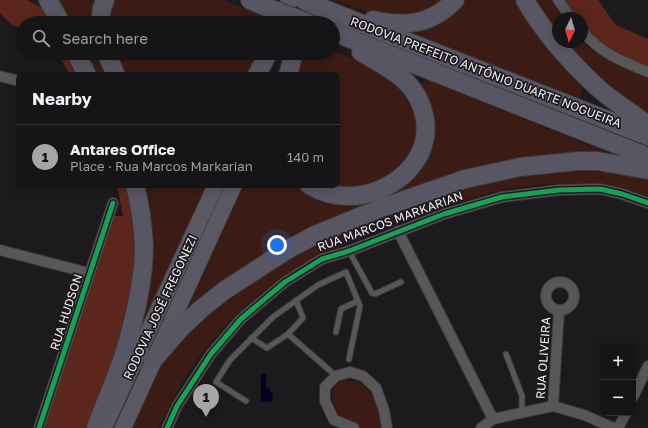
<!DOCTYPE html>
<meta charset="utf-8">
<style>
:root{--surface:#151416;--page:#1e1d1f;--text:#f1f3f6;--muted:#9d9ea1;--line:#343335;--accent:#a6a4a7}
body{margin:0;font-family:"Golos Text",sans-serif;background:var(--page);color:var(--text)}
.controls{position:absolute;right:12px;bottom:12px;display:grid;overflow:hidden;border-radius:8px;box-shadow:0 2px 10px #0003}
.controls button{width:36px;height:36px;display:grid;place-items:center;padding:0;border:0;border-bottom:1px solid var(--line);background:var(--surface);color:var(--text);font:20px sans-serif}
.compass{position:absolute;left:552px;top:12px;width:36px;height:36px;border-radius:50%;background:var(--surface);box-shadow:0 2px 10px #0003;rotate:185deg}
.you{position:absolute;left:277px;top:245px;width:14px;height:14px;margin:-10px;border:3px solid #fff;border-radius:50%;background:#1a73e8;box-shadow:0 0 0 6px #1a73e833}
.badge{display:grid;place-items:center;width:26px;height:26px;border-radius:50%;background:var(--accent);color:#111;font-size:13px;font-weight:700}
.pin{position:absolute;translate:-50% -33px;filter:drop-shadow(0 1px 2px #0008)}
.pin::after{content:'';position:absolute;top:21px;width:14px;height:12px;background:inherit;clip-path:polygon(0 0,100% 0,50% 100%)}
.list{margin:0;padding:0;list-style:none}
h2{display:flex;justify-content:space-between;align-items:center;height:52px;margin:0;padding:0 16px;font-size:17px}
h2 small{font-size:13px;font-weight:400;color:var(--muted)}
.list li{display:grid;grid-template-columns:26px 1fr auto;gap:12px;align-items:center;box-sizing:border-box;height:64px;padding:0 16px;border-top:1px solid var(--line)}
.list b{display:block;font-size:15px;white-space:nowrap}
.list p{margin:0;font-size:13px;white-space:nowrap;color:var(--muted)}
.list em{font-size:13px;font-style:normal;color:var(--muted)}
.icon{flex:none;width:22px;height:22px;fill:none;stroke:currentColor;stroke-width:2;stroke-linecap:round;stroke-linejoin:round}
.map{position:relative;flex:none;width:648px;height:428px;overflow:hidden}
.search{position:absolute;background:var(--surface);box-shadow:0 2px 10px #0003;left:16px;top:16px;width:324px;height:44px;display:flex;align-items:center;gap:10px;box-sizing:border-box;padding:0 14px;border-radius:22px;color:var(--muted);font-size:15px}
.panel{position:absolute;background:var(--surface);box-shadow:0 2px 10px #0003;left:16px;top:72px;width:324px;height:116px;border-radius:8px}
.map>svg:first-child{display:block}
.green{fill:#3c1b14}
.forest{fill:#5c261d}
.water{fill:#030225}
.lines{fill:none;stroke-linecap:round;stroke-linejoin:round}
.service-casing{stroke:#383739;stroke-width:7}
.minor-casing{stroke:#383739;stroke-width:12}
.trunk-casing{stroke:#383739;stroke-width:18}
.motorway-casing{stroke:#383739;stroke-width:20}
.service{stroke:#585658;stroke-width:5}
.minor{stroke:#585658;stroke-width:10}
.trunk{stroke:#5a5862;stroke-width:16}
.motorway{stroke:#595663;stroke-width:18}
.motorway-bridge-casing{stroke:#383739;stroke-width:20;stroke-linecap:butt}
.motorway-bridge{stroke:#595663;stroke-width:18}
.cycleway-casing{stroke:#1d191e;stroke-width:8}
.cycleway{stroke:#1a9f57;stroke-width:5}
.labels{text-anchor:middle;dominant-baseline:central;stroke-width:3.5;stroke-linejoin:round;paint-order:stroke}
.street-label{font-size:12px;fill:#f1eef1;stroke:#1d191e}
</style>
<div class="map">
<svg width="648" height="428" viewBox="0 0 648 428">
<rect width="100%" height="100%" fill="#1c1a1d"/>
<path class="green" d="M52,0h50l-5,23h-32z
M111,0h112l53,21 -1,2h-170z
M333,0h111l-12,11 -24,7 -33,-4z
M461,0h55l44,61 23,28 -5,11 -179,-68z
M527,0h23l13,18h-5v24h24l12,10 15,9 39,17v40c-32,-20 -64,-44 -89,-72 -12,-14 -21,-31 -32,-46z
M332,19l316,122v8l-315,-125v-1h-3z
M333,51l20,8 30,17 20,13 10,15 6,20 -4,19 -8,19 -15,12 -22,11 -21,5 -23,-5h11v-110h-39l5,-22h30z
M81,53h22l10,22h-23z
M112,53h151l-9,22h-131z
M429,81l194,78 -45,-2 -187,43 -206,114 59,-129h55l2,2 60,13 70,-56 3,-25 -9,-22 -5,-9 3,-6z
M549,166l99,7v24c-48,-19 -105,-16 -155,-5 -15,4 -31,9 -46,14 -75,22 -153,54 -210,108 -17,17 -34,36 -47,56 -12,18 -21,39 -32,58h-29l31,-72 35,-35 95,-70 110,-46z
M139,185h69l-84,179z
M223,185h2l-108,243h-10z
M349,380c3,1 6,1 9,2 14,7 25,32 21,46h-19l-21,-12 -6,-15v-11l7,-8z"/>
<path class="forest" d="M0,0h27l17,9 8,14h-29v6l-11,-4 -12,-12z
M564,0h34l18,25 32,14v27c-11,-4 -25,-8 -35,-14 -11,-7 -31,-21 -31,-34h-4z
M58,53h11l11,22h-10z
M117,185h16l5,23 -5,91 -42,129h-46l68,-212h10z"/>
<path class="water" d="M261,374h5v14h3c3,5 5,8 3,13l-11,1z"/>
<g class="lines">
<g class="service-casing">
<path id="service" d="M349,251l23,42 3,1 26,-12
M336,332l5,-23 17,-8
M288,334l48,42
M251,338l16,10 21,-14 15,-16 -7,-18
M506,354l16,42v16
M246,401l-30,-19 14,-22 43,-43 45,-32 28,-13 14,34 -11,53"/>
</g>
<g class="minor-casing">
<path id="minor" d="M558,0l13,18
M582,31c20,23 39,30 66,41
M0,76l19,5
M398,231l95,188
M0,250l89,23
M546 296a14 14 0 1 1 28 0a14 14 0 1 1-28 0Z
M633,397l15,-31
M553,406l6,-95
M39,428l74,-225
M167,428l10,-22 34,-52 30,-35 44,-37 37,-23 27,-8 95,-37 58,-17 57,-7 41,-1 22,5 26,9
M354,428l-20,-8 -9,-19v-14l11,-11 14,-4 13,4 13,12 8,22 3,18
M481,428l12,-9 60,-13 31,9 30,13
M618,428l8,-15"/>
</g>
<g class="trunk-casing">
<path id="trunk" d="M283,23l6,-23
M106,423l110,-238
M123,428l111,-243"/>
</g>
<g class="motorway-casing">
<path id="motorway" d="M48,0l13,23
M250,0l16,7
M525,0c19,33 44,61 72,87 13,12 29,22 44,33l7,4
M317,6l331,130
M373,20c33,7 58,5 82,-20
M100,23l2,-15 3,-8
M333,32l315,125
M76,53l11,22
M106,53l10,22
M257,75l11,-22
M288,75l6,-22
M309,185c12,7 25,11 38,11 43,1 88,-36 77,-81 -2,-9 -6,-18 -11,-25 -12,-17 -35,-27 -52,-38
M153,360l27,-31 21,-20 24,-19 62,-40 30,-16 64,-26 84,-29 55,-12 58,-6h19l51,9
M96,428c9,-26 21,-51 29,-77 10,-34 19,-70 19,-106 -1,-20 -4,-40 -9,-60"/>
</g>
<use href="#service" class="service"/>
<use href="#minor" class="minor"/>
<use href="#trunk" class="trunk"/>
<use href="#motorway" class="motorway"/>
<g class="motorway-bridge-casing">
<path id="motorway-bridge" d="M303,0l14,6
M266,7l43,16"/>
</g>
<use href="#motorway-bridge" class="motorway-bridge"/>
<g class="cycleway-casing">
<path id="cycleway" d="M39,428l74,-225
M167,428l10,-22 34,-52 30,-35 44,-37 37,-23 27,-8 95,-37 58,-17 57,-7 41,-1 22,5 26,9"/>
</g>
<use href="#cycleway" class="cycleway"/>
</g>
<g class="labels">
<g class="street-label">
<text transform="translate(486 72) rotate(21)">RODOVIA PREFEITO ANTÔNIO DUARTE NOGUEIRA</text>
<text transform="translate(390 221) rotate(-20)">RUA MARCOS MARKARIAN</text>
<text transform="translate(160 307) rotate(-65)">RODOVIA JOSÉ FREGONEZI</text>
<text transform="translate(66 312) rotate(-72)">RUA HUDSON</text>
<text transform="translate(543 358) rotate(-86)">RUA OLIVEIRA</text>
</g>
</g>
</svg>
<div class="controls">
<button>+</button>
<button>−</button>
</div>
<svg class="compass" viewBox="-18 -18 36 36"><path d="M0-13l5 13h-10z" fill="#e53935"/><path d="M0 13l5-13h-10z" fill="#9d9ea1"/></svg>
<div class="you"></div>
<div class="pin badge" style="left:206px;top:417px">1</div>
<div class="search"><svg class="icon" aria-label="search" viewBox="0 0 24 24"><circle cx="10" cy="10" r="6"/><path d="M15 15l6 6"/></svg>Search here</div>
<section class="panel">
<h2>Nearby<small></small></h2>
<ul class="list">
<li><span class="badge">1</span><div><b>Antares Office</b><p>Place · Rua Marcos Markarian</p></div><em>140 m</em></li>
</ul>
</section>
</div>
